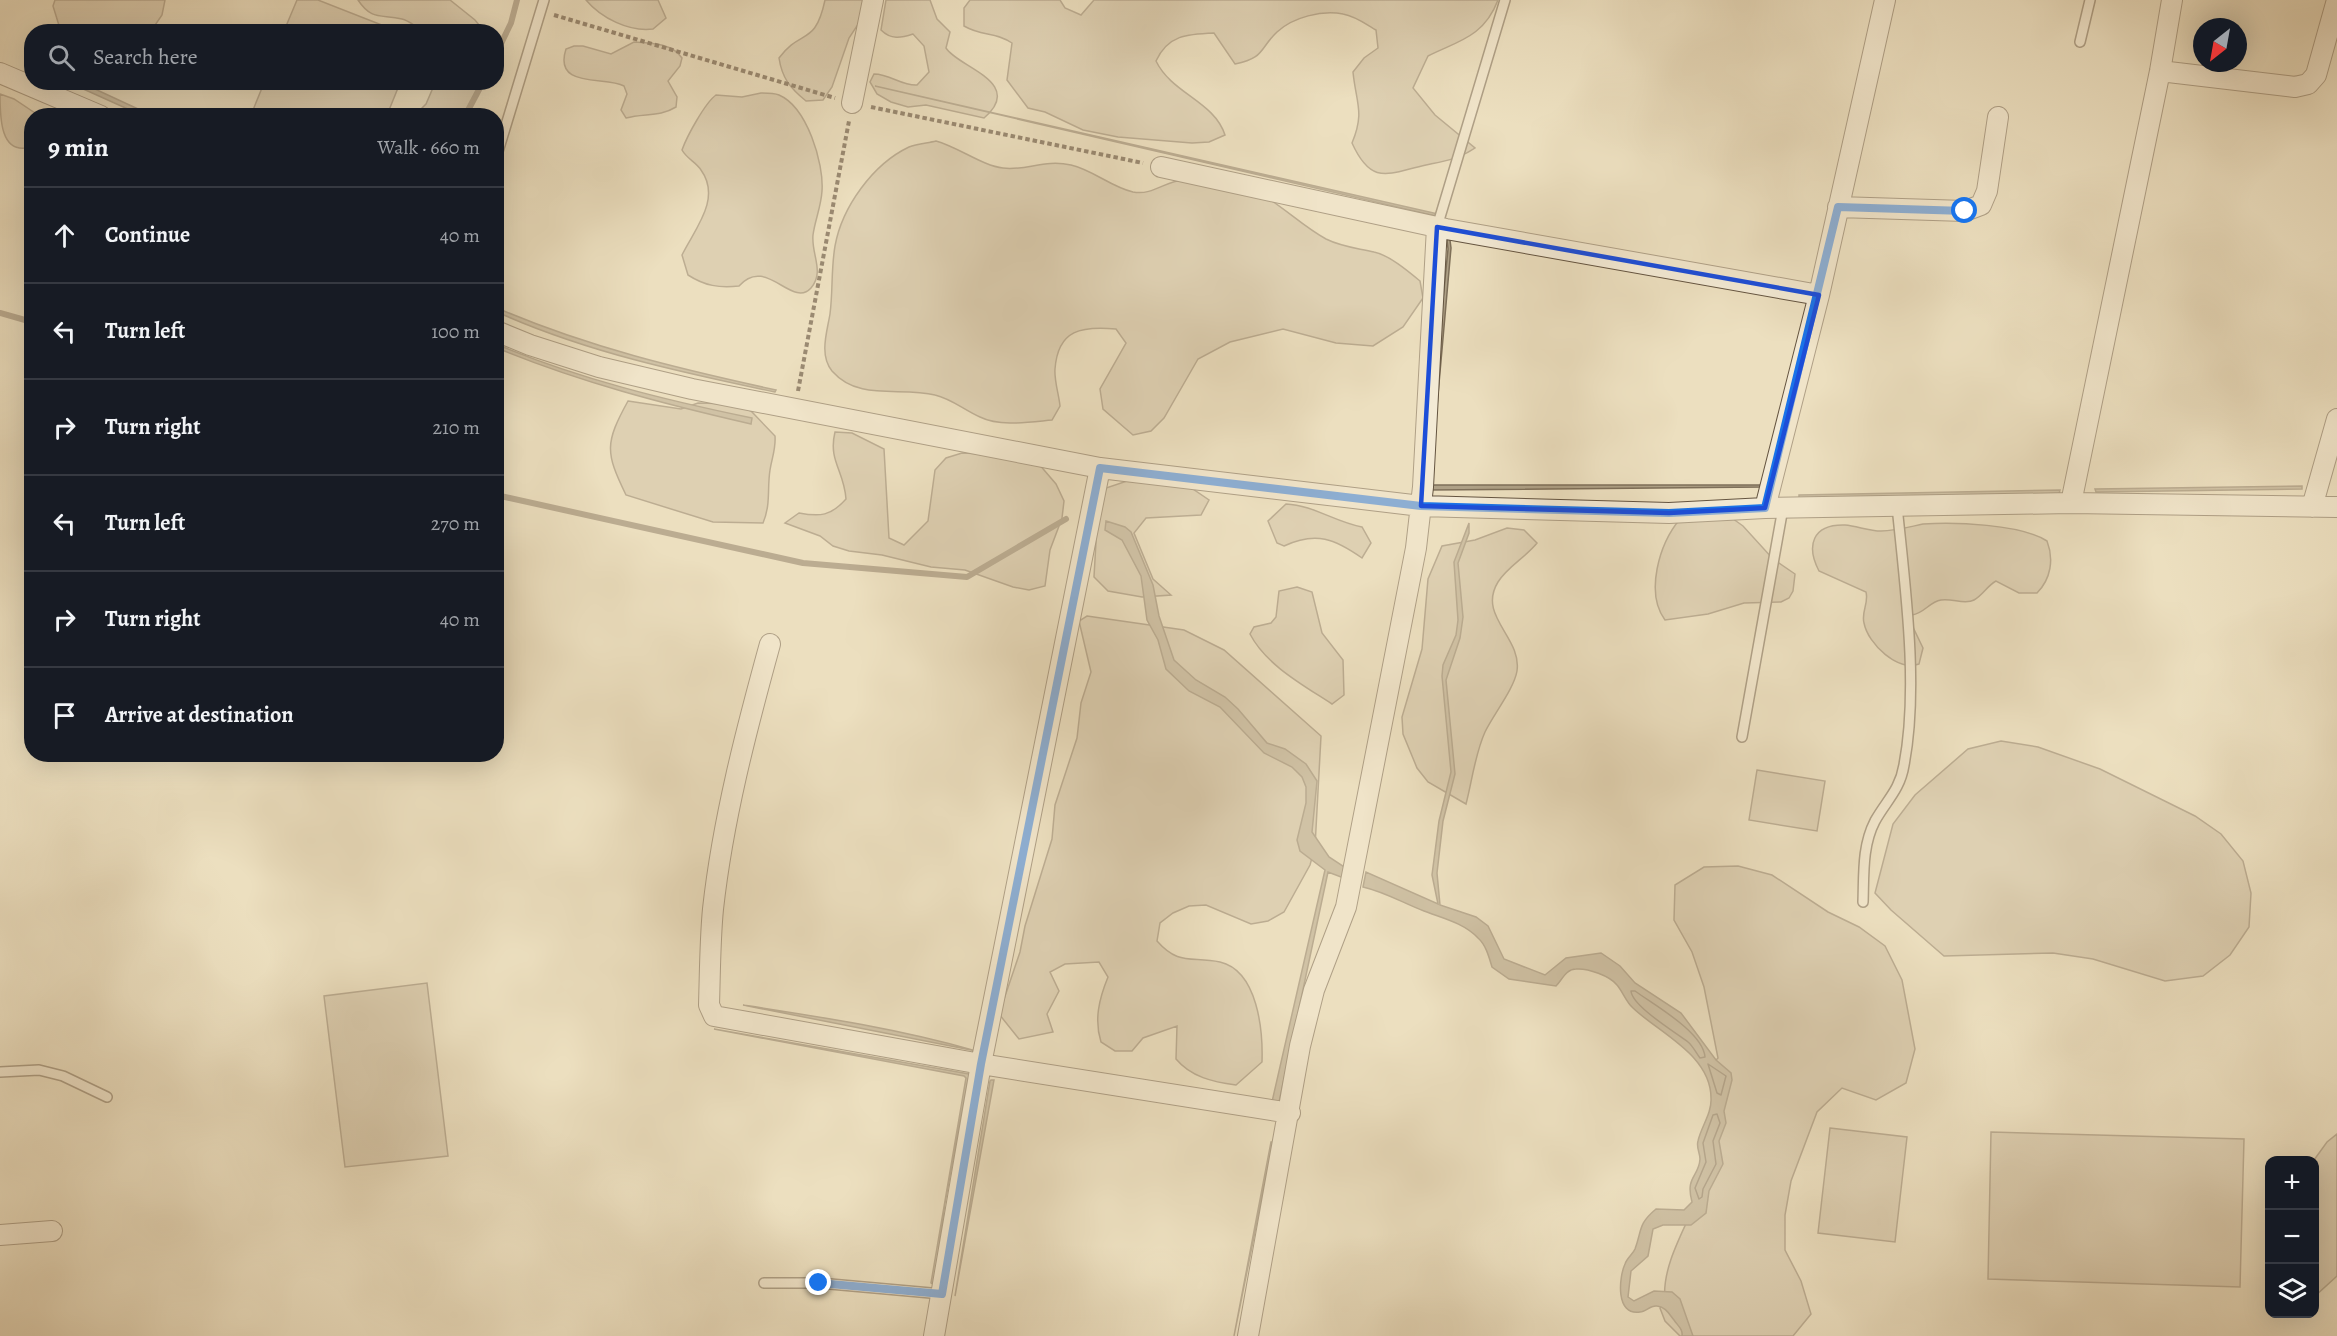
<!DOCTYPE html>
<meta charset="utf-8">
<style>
:root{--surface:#171b24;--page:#20242c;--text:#f1f3f6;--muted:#9ea1a6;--line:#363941}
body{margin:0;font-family:Alegreya,serif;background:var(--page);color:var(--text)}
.controls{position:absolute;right:18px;bottom:18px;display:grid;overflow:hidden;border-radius:12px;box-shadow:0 6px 24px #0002}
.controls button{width:54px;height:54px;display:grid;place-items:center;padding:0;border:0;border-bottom:2px solid var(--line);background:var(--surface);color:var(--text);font:30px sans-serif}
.compass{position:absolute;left:2193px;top:18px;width:54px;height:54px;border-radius:50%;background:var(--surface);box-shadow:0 6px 24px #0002;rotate:211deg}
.stop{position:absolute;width:18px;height:18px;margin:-14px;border:4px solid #1a73e8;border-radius:50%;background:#fff}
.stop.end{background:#1a73e8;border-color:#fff;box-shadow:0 2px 6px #0008}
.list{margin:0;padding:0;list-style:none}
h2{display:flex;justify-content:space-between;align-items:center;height:78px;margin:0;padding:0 24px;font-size:26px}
h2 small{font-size:20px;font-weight:400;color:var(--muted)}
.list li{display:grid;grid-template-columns:39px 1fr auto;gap:18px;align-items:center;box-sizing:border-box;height:96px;padding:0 24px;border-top:2px solid var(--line)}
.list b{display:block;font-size:22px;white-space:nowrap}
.list em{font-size:20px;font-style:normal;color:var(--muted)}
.icon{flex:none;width:33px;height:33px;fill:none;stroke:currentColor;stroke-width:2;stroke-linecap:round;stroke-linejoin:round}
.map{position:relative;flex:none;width:2337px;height:1336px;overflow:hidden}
.search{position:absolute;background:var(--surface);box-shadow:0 6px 24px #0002;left:24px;top:24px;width:480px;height:66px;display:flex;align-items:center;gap:15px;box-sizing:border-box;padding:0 21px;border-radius:24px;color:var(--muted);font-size:22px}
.panel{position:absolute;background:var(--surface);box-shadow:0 6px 24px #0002;left:24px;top:108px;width:480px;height:654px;border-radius:24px}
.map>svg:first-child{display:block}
.green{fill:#cdbfa2;stroke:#82725c;stroke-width:1.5}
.water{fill:#aea086;stroke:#7e6f59;stroke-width:1.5}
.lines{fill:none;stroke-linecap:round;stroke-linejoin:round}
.shore{stroke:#72624e;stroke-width:1.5}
.stream{stroke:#7e6f59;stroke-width:6}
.service-casing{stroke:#645440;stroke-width:12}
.minor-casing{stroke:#645440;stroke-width:22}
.path{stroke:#372516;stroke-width:4;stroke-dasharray:4.5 3;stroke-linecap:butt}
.service{stroke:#f3ead5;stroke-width:9}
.minor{stroke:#f3ead5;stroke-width:20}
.route{stroke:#1a73e8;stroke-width:8}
.marked{fill:none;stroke:#1d4ed8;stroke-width:4.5;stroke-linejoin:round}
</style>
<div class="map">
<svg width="2337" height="1336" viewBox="0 0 2337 1336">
<rect width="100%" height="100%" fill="#ecdfbf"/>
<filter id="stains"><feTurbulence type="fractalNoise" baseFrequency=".00333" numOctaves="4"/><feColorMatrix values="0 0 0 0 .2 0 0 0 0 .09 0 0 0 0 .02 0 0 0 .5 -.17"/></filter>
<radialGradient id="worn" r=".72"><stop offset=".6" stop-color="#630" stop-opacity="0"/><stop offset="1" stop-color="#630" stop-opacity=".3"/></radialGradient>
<path class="green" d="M55,0h110l-3,15 -11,16 -90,1 -8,-26z
M297,0h21l79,31h-113z
M358,0h92l25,20 9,11c-18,1 -39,3 -57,1 -9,-2 -16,-11 -25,-13 -21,-5 -30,2 -44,-19z
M586,0h72l8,18 -13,11c-24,3 -52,-11 -67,-29z
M825,0h49l-25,38 -17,49 -9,13 -17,1c-16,-13 -24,-23 -27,-43 22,-30 36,-11 46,-58z
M886,0h44l7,19 13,13 -4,16c11,19 80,34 38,70l-58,-13 -18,2 -17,-5 -14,-8 -7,-12 4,-8c16,0 28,12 43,11l12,-13 -5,-26 -11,-12c-12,4 -22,6 -32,-4z
M970,0h90l5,8 16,7 13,-15h404c-14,37 -40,41 -70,56l-15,32 22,27 40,33c-16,11 -30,13 -49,17 -37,8 -54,22 -74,-22 13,-31 4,-40 1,-71l11,-14 14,-10 -2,-18c-10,-6 -21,-14 -33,-16 -21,-4 -50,3 -66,18 -18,17 -12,26 -42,32l-21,-31c-27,1 -46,2 -58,28 16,33 58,40 69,74l-16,7 -17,1 -74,-6 -35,-7 -38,-18 -17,-4 -21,-28 5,-37c-18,-12 -29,-6 -48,-17v-18z
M634,42c17,1 38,1 48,16l-2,8 -12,15 9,16 -1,10c-16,10 -32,6 -50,11l-5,-8 6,-16 -3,-8c-19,-10 -71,3 -58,-37l8,-3h9l28,8z
M264,83v-1l136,1 -13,32h-136z
M435,83v-1l49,1 -18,32h-51l11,-11z
M761,93c6,0 13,0 18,2 28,12 45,68 43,96 -1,16 -7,29 -9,44 -2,19 12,37 -2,53 -19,21 -45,-33 -72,-2 -20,2 -34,0 -51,-11l-6,-20c12,-25 40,-56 19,-85 -5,-8 -14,-11 -19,-20 5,-14 23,-47 34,-55l26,2z
M0,94l14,5 24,16 -6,1 -1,31c-31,9 -31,-30 -31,-53z
M936,141c22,6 47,25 67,27 24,3 41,-9 68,-3 22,5 40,22 62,27 21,4 34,-13 53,-12 13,1 70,12 80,17 21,13 38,30 60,42 16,8 31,9 48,13 15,3 34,19 46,29l3,17 -20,29 -30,19 -37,-3 -53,-14 -53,13 -32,17 -34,59 -13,13 -18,4 -30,-26 -3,-20 26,-46 -10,-14c-34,-3 -58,0 -61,40 -1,11 4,26 5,37l-8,14c-22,2 -52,7 -72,-3 -16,-7 -28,-18 -45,-22 -34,-9 -76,7 -103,-24 -13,-16 -5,-39 -2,-57 3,-23 1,-45 5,-68 7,-39 38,-82 74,-99 8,-3 19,-4 27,-6z
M628,401l53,8 17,-6 36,1 17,7 24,25c1,13 -3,21 -5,34 -3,19 1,34 -7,53l-50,-1 -87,-27c-21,-43 -21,-52 2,-94z
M835,432l17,1 32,16 5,89 15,7 24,-24 7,-51 11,-12 16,-5 70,3 24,28 8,17 -2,17 -12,32 -5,36 -16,4 -16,-3 -48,-17 -34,-3 -49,-12 -33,-4 -16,-5 -13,-10 -35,-13 14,-10c21,4 32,3 47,-14 -2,-29 -18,-38 -11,-67z
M1130,480l51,1 28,19 -8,15 -55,3 -12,15 19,46 18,16 -29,2 -34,-6 -14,-14 2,-35 -5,-34 6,-17z
M1286,504c27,1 49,18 76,23l9,16 -9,15c-27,-19 -46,-27 -78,-12l-7,-3 -9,-22z
M1729,516l14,10 30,33 22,15 -2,17 -4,7 -8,4 -37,1 -36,11 -43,6c-20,-27 -6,-76 15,-101z
M1923,524c31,-2 98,0 124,17 7,18 4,38 -10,52h-18l-23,-12c-9,5 -13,14 -22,19 -9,5 -22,-2 -33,0 -12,2 -16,13 -29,15l-1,8 12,25 -4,16c-21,8 -51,-20 -55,-41 -3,-11 5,-20 2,-31l-47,-21c-13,-25 -7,-47 26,-46 12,1 24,6 36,6 14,0 28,-4 42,-7z
M1507,528l17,2 13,13c-11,14 -30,24 -39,39 -21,34 24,55 19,89 -3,18 -24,44 -32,61 -10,22 -13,49 -19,72l-38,-22 -11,-14 -14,-34 -1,-17 20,-68 6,-70 14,-33 33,-6z
M1297,587l15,5 10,41 21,27 1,35 -12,9c-29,-19 -66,-39 -82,-70l4,-7 17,-4 5,-6 3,-26z
M1087,616l97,14 40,20 97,86 -6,111 -5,18 -26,47 -16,9 -17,3 -45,-19 -17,1 -16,7 -13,10 -3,18c22,25 34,15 63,21 38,9 43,69 42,100l-26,23c-23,-3 -45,-8 -60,-26l1,-33 -34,12 -11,13h-17l-14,-9c-7,-22 -2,-43 7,-65l-9,-15 -34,2 -15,8 9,19 -12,23 6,18 -34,7 -20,-25 21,-62 5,-26 27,-87 3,-34 22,-67 4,-35 10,-31 -12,-51z
M2001,741l37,6 62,22 95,47 26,18 22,27 8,32 -2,34 -19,28 -27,21 -38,5 -72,-22 -40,-6 -109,3 -53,-46 -16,-17 18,-69 22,-29 53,-46z
M1757,770l68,11 -8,50 -68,-11z
M1738,866l34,9 56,37 31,15 26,19 17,34 13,69 -9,34 -30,17 -34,-12 -25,24 -26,69 -6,34v35l16,31 10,33 -18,22h-113l-15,-15 -5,-13 5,-7c-5,-44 35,-93 44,-135 6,-31 5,-74 7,-106l2,-2 -14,-71 -12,-35 -18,-32 1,-35 29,-18z
M427,983l21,173 -103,11 -21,-171z
M1830,1128l77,9 -12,105 -77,-9z
M1991,1132l253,7 -4,148 -252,-8z
M2337,1134v142l-22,20 -1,-136 13,-18z"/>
<path class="water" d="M70,83h12l69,32h-10z
M875,86l567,129 6,10 3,23 -21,237h333l-1,2 -333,3 -4,-9 23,-232 -3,-27 -4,-5z
M497,308c90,39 183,61 279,82l-1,2c-95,-20 -189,-40 -278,-80z
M496,344c83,35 169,56 256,74l-1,6c-87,-20 -172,-42 -254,-76z
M2302,486v3l-206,3 -1,-3z
M2060,490l-1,4 -260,4v-3z
M1106,521l19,6 6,5 22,53 6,31 15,44 22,20 29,17 13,12 29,34 18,6 21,15 11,17 -5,51 17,25 23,15 -3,8 -21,-8 -50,235 -7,-1 54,-236 -25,-19 -3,-11 9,-37v-16l-4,-10 -10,-10 -28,-14 -44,-46 -31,-16 -23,-22 -8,-29 -11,-20 -6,-44 -19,-36 -17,-10z
M1469,523v10l-11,30 5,54 -3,21 -14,42 9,94 -12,47 -6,52 3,32 36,12 12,9 16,33 41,16 21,-17 35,-5 19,13 15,17 46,30 35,47 15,13 1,7 -8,31 2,12 -7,18 4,23 -14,27 -3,22 -15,12h-28l-10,4 -5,27 -17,15 -3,26 6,4 20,-10 18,1 8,7 13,37h-11c1,-7 -4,-10 -8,-16 -5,-6 -8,-13 -17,-14 -7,-1 -11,6 -17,6 -25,4 -21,-35 -15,-48 2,-6 8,-10 10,-15 7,-19 3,-25 21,-40l28,1 8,-8c-7,-26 7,-25 8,-43 0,-6 -4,-12 -2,-18 3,-14 14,-28 13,-43 0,-43 -52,-65 -78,-90 -7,-6 -10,-16 -16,-23 -7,-9 -29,-17 -41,-16 -10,0 -14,11 -20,17l-47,-7 -17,-12c-3,-10 -6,-22 -14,-29 -14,-15 -36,-20 -54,-27 -21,-8 -39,-19 -61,-24l3,-15 72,32 -6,-29 7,-54 12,-49 -9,-96 1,-11 13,-30 2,-15 -4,-58z
M743,1005c78,12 157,24 233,46z
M714,1029l255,45 2,4 -3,1 -23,124 -11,82 -3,-2 35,-205 -2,-2z
M991,1080h3l-39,216 35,-215z
M1271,1142h2l-39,194z"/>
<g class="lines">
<path class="shore" d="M1631,991h4c19,14 68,41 70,66l-5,1c-4,-5 -7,-12 -12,-16 -13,-10 -56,-36 -57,-51z
M1708,1064l18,12 -5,19 -4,-2z
M1717,1114l3,9 -7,18 3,23 -13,25 -1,8 -3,2 -4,-11 11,-26 -3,-19 10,-28z"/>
<path class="stream" d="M496,54l15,-31 6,-23
M465,116l18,-34
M0,313l32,9
M496,495l307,68 164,14 99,-58"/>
<g class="service-casing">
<path id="service" d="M2080,42l10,-42
M496,158l48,-158
M1437,227l68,-227
M1742,737l41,-229
M1863,902c1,-28 -1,-56 12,-81 11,-20 25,-31 29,-56 15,-78 1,-179 -7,-259
M0,1072l39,-2 24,6 44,21
M764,1283h55l123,11"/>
</g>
<g class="minor-casing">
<path id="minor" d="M2160,71l135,16 13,-3 8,-9 21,-75
M0,73l101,43
M852,103l21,-103
M1161,167l285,62 373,66
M1838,207l127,4 16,-6 6,-14 11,-74
M496,331l34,14 69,22 93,22 408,79 321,38 248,7 96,-5 306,-5 266,4
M2071,503l89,-432 12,-71
M2312,507l25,-88
M1765,508l54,-213 66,-295
M770,644c-24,87 -47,175 -57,265 -3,31 -3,64 -4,96l5,11 267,48 309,49
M0,1235l52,-4
M934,1336l47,-272 119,-596
M1248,1336l52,-290 14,-56 32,-83 70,-359 7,-61 14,-260"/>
</g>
<path class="path" d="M554,15l281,83
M871,107l272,56
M798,391l51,-270"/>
<use href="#service" class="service"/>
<use href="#minor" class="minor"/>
</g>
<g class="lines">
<path class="route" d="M819,1283l123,11 39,-230 119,-596 321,38 248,7 96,-5 73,-301 127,4"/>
</g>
<path d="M0 0H2337V1336H0ZM1437,227l382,68 -54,213 -96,5 -248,-7z" fill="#ecdfbf" fill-opacity=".55" fill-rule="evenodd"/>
<path class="marked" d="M1437,227l382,68 -54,213 -96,5 -248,-7z"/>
<rect width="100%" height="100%" filter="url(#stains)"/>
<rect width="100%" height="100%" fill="url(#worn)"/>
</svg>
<div class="controls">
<button>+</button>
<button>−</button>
<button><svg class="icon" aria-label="layers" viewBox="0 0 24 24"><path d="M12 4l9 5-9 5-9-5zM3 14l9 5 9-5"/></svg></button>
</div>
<svg class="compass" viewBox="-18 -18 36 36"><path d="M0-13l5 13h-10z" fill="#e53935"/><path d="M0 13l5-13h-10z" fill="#9ea1a6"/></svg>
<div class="stop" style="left:1965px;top:211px"></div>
<div class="stop end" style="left:819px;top:1283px"></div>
<div class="search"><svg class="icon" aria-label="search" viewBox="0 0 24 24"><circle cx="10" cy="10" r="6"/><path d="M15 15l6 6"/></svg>Search here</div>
<section class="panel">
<h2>9 min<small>Walk · 660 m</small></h2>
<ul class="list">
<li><svg class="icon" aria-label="ahead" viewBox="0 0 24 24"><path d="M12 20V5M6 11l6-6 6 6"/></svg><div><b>Continue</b></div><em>40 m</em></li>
<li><svg class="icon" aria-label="left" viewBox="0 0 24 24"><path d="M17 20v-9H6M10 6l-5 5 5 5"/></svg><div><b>Turn left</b></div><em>100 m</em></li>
<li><svg class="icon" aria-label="right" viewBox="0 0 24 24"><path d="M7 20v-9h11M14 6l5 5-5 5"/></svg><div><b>Turn right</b></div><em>210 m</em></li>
<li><svg class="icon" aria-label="left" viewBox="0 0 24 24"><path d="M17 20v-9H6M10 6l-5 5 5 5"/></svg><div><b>Turn left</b></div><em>270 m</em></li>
<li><svg class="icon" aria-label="right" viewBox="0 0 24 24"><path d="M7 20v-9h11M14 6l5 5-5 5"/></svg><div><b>Turn right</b></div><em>40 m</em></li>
<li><svg class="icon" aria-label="arrive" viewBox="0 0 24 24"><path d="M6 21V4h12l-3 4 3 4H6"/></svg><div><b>Arrive at destination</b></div></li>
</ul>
</section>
</div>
